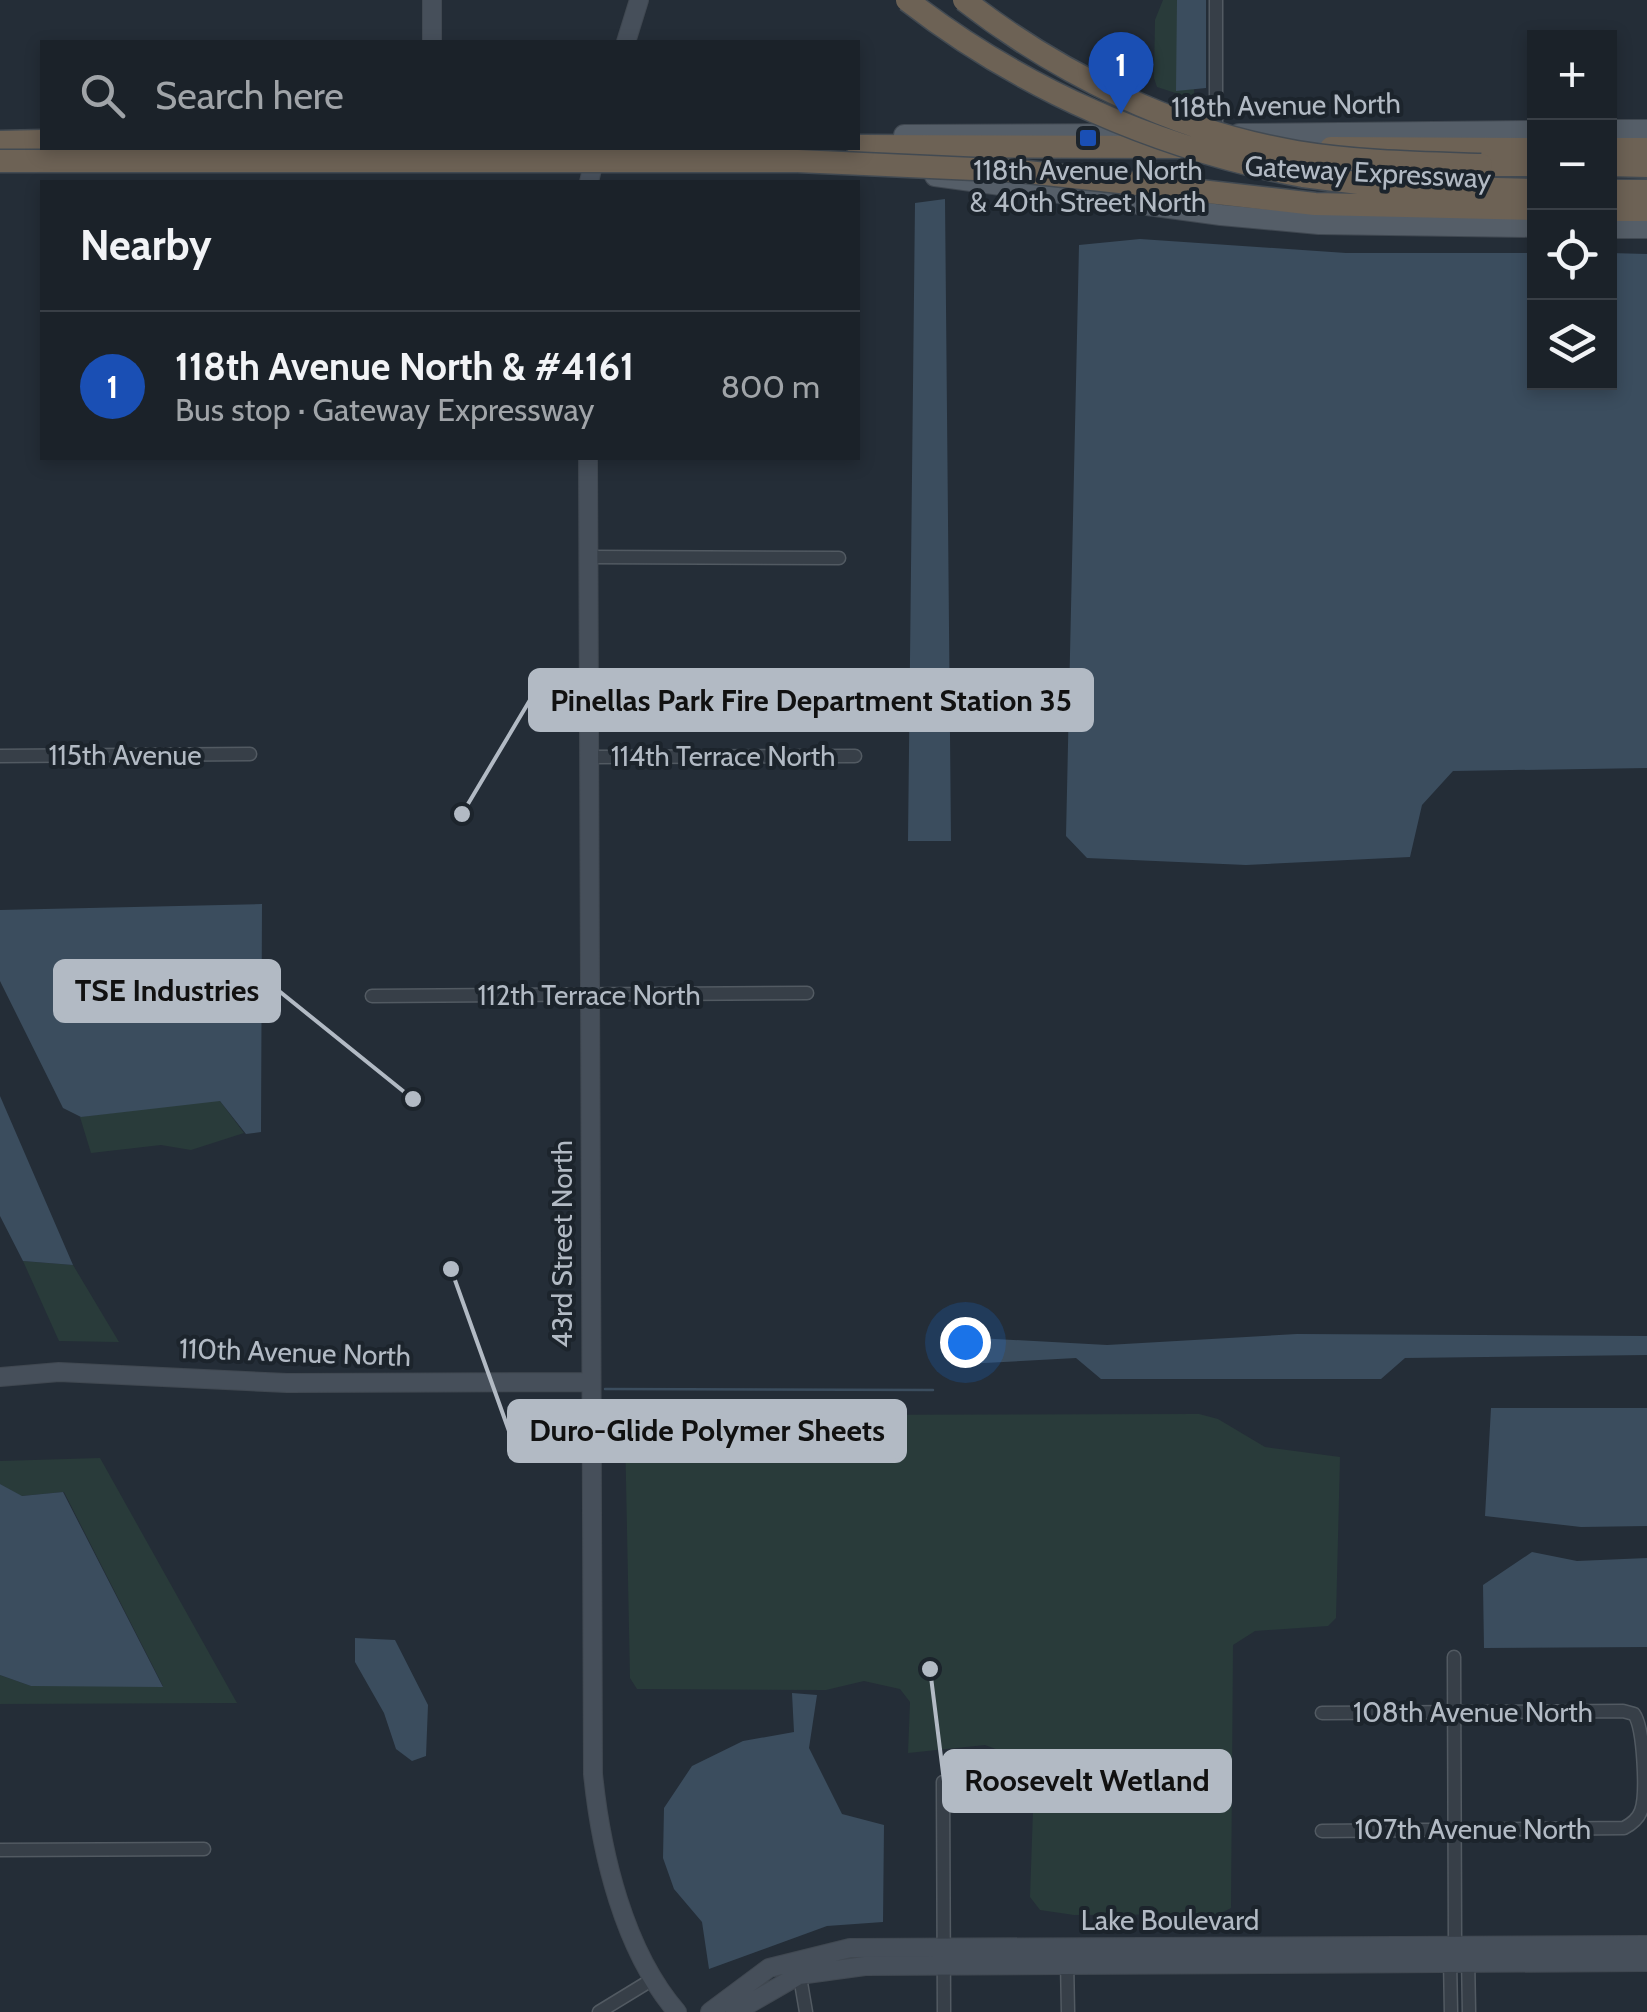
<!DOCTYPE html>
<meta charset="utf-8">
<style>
:root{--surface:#1b2229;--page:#242a31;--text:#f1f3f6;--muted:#a0a4a8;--line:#393f46;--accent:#1a73e8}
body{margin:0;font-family:Cabin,sans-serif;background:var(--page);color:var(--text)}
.controls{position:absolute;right:30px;top:30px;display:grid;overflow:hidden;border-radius:0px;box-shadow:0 5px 15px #0003}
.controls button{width:90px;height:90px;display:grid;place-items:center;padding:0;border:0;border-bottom:2px solid var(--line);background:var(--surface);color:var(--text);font:50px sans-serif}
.you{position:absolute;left:965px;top:1342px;width:35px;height:35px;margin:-25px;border:8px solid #fff;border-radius:50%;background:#1a73e8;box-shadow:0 0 0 15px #1a73e833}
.badge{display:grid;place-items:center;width:65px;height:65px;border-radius:50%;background:var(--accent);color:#fff;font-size:32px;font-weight:700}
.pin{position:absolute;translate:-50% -82px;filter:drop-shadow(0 2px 5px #0008)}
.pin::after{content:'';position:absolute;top:52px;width:35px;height:30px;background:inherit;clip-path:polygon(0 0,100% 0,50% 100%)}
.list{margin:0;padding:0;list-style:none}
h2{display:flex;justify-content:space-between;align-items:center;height:130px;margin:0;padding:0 40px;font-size:42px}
h2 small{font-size:32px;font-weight:400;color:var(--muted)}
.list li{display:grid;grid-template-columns:65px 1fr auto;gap:30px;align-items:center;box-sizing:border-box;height:150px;padding:0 40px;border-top:2px solid var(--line)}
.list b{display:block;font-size:38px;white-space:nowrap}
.list p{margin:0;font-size:32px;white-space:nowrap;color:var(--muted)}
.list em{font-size:32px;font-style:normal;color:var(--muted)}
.icon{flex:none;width:55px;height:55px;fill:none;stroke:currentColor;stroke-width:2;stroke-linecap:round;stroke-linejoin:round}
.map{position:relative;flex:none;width:1647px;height:2012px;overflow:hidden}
.search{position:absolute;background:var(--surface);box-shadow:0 5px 15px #0003;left:40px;top:40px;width:820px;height:110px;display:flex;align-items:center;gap:25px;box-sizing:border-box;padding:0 35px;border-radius:0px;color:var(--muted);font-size:38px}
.panel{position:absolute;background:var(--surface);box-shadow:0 5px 15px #0003;left:40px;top:180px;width:820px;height:280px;border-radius:0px}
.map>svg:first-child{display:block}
.green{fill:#293b3a}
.water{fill:#3b4d5e}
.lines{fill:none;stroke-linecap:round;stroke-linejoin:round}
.stream{stroke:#3b4d5e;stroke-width:2.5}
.street-casing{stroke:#525a62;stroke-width:15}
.secondary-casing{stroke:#404851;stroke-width:20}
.primary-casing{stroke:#404851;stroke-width:22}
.highway-casing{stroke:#424a52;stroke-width:25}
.street{stroke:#373f48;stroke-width:12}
.secondary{stroke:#464f5a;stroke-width:18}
.primary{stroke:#555e68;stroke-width:20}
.highway{stroke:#6d6255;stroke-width:22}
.highway-bridge-casing{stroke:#424a52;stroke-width:25;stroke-linecap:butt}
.highway-bridge{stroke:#6d6255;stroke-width:22}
.transit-dot{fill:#1a4fb4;stroke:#1c242c;stroke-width:4}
.labels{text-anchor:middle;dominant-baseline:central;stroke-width:8;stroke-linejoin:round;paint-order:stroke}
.street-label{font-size:28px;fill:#b2bac4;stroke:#1c242c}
.poi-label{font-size:28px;fill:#b2bac4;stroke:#1c242c}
.leader{fill:none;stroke:#b2bac4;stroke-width:4}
.callout-dot{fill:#b2bac4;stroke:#1c242c;stroke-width:4}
.callout{fill:#b2bac4;stroke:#b2bac4;stroke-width:4}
.callout-label{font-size:30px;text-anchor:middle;font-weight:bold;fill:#111}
</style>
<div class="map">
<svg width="1647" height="2012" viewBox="0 0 1647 2012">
<rect width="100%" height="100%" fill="#242d37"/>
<path class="green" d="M1163,0h14v90l17,-1v10l-37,-12 -3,-9 1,-58z
M205,1101h15l24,32 -53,17 -30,-5 -70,8 -11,-36z
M23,1261l50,4 46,77 -60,-1z
M694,1408l95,7 410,-1 19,5 47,28 75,10 -4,161 -8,8 -73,5 -22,14 -2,263 -12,6 -145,1 -34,-5 -10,-13 4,-116 -6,-20 -43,-16 -77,8 2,-51 -10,-13 -36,-8 -38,9 -189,-1 -7,-11 -5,-247 20,-22z
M100,1458l137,245 -237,1v-29l31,11h132l-99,-194 -43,4 -21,-12v-23z"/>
<path class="water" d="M1177,0h29v88l-30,3z
M945,199l6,642h-43l7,-638z
M1140,239l206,14h188v129h76v-129l37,1v514l-194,3 -31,34 -12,52 -164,8 -159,-7 -21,-22 13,-591z
M262,904l-1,228 -15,2 -26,-33 -139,16 -18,-9 -63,-127v-71z
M0,1096l73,169 -50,-4 -23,-45z
M1297,1334l350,2v19l-242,3 -24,21h-280l-25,-21 -111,6 -2,-13 15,-13 129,7z
M1491,1408h156v118l-66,1 -96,-11z
M0,1484l22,12 41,-4 100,195 -132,-1 -31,-11z
M1532,1552l45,9 70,-3v89l-163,1 -1,-63z
M355,1638l40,2 33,65 -2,51 -14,5 -16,-12 -12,-36 -29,-51z
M792,1693l25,2 -8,53 33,66 42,11 -1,97 -56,4 -118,43 -7,-47 -28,-33 -11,-31 1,-50 28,-42 51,-25 51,-9z"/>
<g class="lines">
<path class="stream" d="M605,1389l328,1"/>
<g class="street-casing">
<path id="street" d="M1216,0v134
M587,557l252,1
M0,756l250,-2
M591,757l264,-1
M372,996l435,-3
M1454,1657l1,289
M943,1782l1,230
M1322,1831l302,-3c8,-4 14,-9 17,-17 6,-16 3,-83 -7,-97l-11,-3 -301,2
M0,1850l204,-1
M1468,1955l1,57
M1450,1959l1,53
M1067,1960l1,52
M799,1971l7,41
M599,2012l54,-33"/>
</g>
<g class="secondary-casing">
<path id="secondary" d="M432,0v42
M626,42l13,-42
M589,182l8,-34
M588,458l5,1316c8,79 31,177 84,238
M0,1377l59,-5 228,11 302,-1
M710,2012l59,-44 81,-20 797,-3
M735,2012l64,-37 66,-9 782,-4"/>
</g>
<g class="primary-casing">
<path id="primary" d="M1610,130h37
M1239,134l295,-3
M904,135l241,-1
M935,176l286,39 98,9 215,3
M1610,228h37"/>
</g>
<g class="highway-casing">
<path id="highway" d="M0,142l42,-1
M858,146l326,1
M1331,148l203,1
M1610,149h37
M1481,165h53
M1610,165l37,1
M1303,176l80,10 151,4
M1138,184l177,20 219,5
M1610,191h37
M1610,210h37"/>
</g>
<use href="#street" class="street"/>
<use href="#secondary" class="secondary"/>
<use href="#primary" class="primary"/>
<use href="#highway" class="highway"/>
<g class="highway-bridge-casing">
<path id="highway-bridge" d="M907,0c116,90 252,149 396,176
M964,0c95,74 213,132 333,152 61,10 122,11 184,13
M0,161h798l220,10 120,13"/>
</g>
<use href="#highway-bridge" class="highway-bridge"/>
</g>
<rect class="transit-dot" x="1078" y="128" width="20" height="20" rx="5"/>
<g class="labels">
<g class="street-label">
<text transform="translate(1286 105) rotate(-1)">118th Avenue North</text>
<text transform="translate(1368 172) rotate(3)">Gateway Expressway</text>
<text x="125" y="755">115th Avenue</text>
<text x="723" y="756">114th Terrace North</text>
<text x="589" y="995">112th Terrace North</text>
<text transform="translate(562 1244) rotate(-90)">43rd Street North</text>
<text transform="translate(295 1352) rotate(2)">110th Avenue North</text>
<text x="1473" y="1712">108th Avenue North</text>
<text x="1473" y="1829">107th Avenue North</text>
<text x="1170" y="1920">Lake Boulevard</text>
</g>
<g class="poi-label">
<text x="1088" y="170">118th Avenue North<tspan x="1088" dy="32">&amp; 40th Street North</tspan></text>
</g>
</g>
<path class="leader" d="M462 814L530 700M413 1099L279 991M451 1269L509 1431M930 1669L944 1781"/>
<g class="callout-dot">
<circle cx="462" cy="814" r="10"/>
<circle cx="413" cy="1099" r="10"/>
<circle cx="451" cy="1269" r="10"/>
<circle cx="930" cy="1669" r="10"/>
</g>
<g class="callout">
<rect x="530" y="670" width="562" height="60" rx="10"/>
<rect x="55" y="961" width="224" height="60" rx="10"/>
<rect x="509" y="1401" width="396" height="60" rx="10"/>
<rect x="944" y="1751" width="286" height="60" rx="10"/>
</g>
<g class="callout-label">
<text x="811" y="711">Pinellas Park Fire Department Station 35</text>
<text x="167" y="1001">TSE Industries</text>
<text x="707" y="1441">Duro-Glide Polymer Sheets</text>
<text x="1087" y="1791">Roosevelt Wetland</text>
</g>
</svg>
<div class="controls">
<button>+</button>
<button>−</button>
<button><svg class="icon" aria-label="locate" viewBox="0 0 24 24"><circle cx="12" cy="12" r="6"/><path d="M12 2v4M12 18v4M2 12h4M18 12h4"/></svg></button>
<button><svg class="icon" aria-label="layers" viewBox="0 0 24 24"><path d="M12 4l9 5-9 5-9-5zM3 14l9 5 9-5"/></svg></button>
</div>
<div class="you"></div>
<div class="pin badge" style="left:1121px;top:114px;background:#1a4fb4">1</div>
<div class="search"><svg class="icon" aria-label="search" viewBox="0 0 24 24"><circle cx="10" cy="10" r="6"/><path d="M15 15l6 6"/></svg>Search here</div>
<section class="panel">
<h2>Nearby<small></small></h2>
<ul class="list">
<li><span class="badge" style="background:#1a4fb4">1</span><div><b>118th Avenue North &amp; #4161</b><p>Bus stop · Gateway Expressway</p></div><em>800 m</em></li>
</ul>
</section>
</div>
